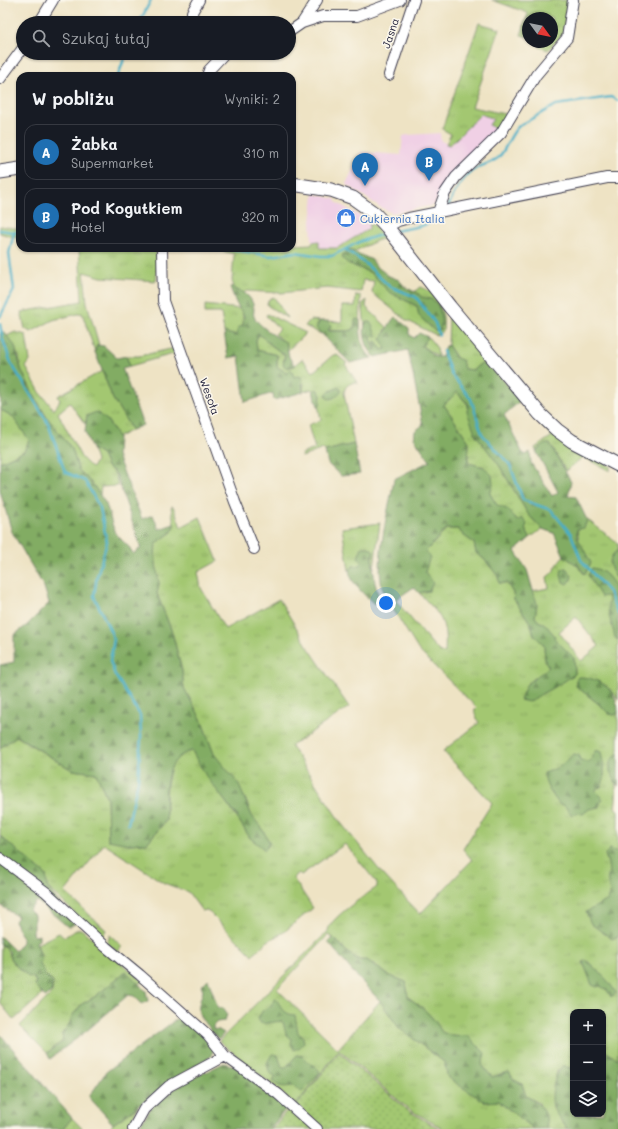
<!DOCTYPE html>
<html lang="pl">
<meta charset="utf-8">
<style>
:root{--surface:#171b24;--page:#20242c;--text:#f1f3f6;--muted:#9ea1a6;--line:#363941;--accent:#1f6fb2}
body{margin:0;font-family:Mali,sans-serif;background:var(--page);color:var(--text)}
.controls{position:absolute;right:12px;bottom:12px;display:grid;overflow:hidden;border-radius:8px;box-shadow:0 1px 3px #0004}
.controls button{width:36px;height:36px;display:grid;place-items:center;padding:0;border:0;border-bottom:1px solid var(--line);background:var(--surface);color:var(--text);font:20px sans-serif}
.compass{position:absolute;left:522px;top:12px;width:36px;height:36px;border-radius:50%;background:var(--surface);box-shadow:0 1px 3px #0004;rotate:123deg}
.you{position:absolute;left:386px;top:603px;width:14px;height:14px;margin:-10px;border:3px solid #fff;border-radius:50%;background:#1a73e8;box-shadow:0 0 0 6px #1a73e833}
.badge{display:grid;place-items:center;width:26px;height:26px;border-radius:50%;background:var(--accent);color:#fff;font-size:13px;font-weight:700}
.pin{position:absolute;translate:-50% -33px;filter:drop-shadow(0 1px 2px #0008)}
.pin::after{content:'';position:absolute;top:21px;width:14px;height:12px;background:inherit;clip-path:polygon(0 0,100% 0,50% 100%)}
.list{margin:0;padding:0;list-style:none}
h2{display:flex;justify-content:space-between;align-items:center;height:52px;margin:0;padding:0 16px;font-size:17px}
h2 small{font-size:13px;font-weight:400;color:var(--muted)}
.list li{display:grid;grid-template-columns:26px 1fr auto;gap:12px;align-items:center;box-sizing:border-box;height:56px;margin:0 8px 8px;padding:0 8px;border:1px solid var(--line);border-radius:12px}
.list b{display:block;font-size:15px;white-space:nowrap}
.list p{margin:0;font-size:13px;white-space:nowrap;color:var(--muted)}
.list em{font-size:13px;font-style:normal;color:var(--muted)}
.icon{flex:none;width:22px;height:22px;fill:none;stroke:currentColor;stroke-width:2;stroke-linecap:round;stroke-linejoin:round}
.map{position:relative;flex:none;width:618px;height:1129px;overflow:hidden}
.search{position:absolute;background:var(--surface);box-shadow:0 1px 3px #0004;left:16px;top:16px;width:280px;height:44px;display:flex;align-items:center;gap:10px;box-sizing:border-box;padding:0 14px;border-radius:22px;color:var(--muted);font-size:15px}
.panel{position:absolute;background:var(--surface);box-shadow:0 1px 3px #0004;left:16px;top:72px;width:280px;height:180px;border-radius:12px}
.map>svg:first-child{display:block}
.built{fill:#f0d0e5}
.grass{fill:url(#grass-tufts);stroke:#627456;fill-rule:evenodd}
.forest{fill:url(#forest-firs);stroke:#52674f}
.garden{fill:url(#garden-dots);stroke:#627456}
.lines{fill:none;stroke-linecap:round;stroke-linejoin:round}
.stream{stroke:#47afc7;stroke-width:2.5}
.minor-casing{stroke:#413f50;stroke-width:12}
.major-casing{stroke:#413f50;stroke-width:15}
.minor{stroke:#fff;stroke-width:10}
.major{stroke:#fff;stroke-width:13}
.labels{text-anchor:middle;dominant-baseline:central;stroke-width:3;stroke-linejoin:round;paint-order:stroke}
.street-label{font-size:11px;fill:#22223b;stroke:#fbf7ec}
.shop-label{font-size:11px;fill:#366cbe;stroke:#fbf7ec;text-anchor:start}
</style>
<div class="map">
<svg width="618" height="1129" viewBox="0 0 618 1129">
<defs>
<pattern id="grass-tufts" width="24" height="20" patternUnits="userSpaceOnUse"><rect width="24" height="20" fill="#a3c771"/><path d="M3 7l-1-3M5 7V3M7 7l1-3M15 17l-1-3M17 17v-4M19 17l1-3" fill="none" stroke="#8cab63"/></pattern>
<pattern id="forest-firs" width="22" height="20" patternUnits="userSpaceOnUse"><rect width="22" height="20" fill="#82ac63"/><path d="M5 1l3.5 6h-7zM16 11l3.5 6h-7z" fill="#6a8c53"/></pattern>
<pattern id="garden-dots" width="8" height="8" patternUnits="userSpaceOnUse"><rect width="8" height="8" fill="#a3c771"/><path d="M2 2h.1M6 6h.1" fill="none" stroke="#8cab63" stroke-width="1.8" stroke-linecap="round"/></pattern>
</defs>
<rect width="100%" height="100%" fill="#fbf7ec"/>
<filter id="ink" filterUnits="userSpaceOnUse"><feTurbulence type="fractalNoise" baseFrequency=".025" numOctaves="2"/><feDisplacementMap in="SourceGraphic" scale="8" xChannelSelector="R" yChannelSelector="G"/><feConvolveMatrix kernelMatrix="1 2 1 2 8 2 1 2 1" color-interpolation-filters="sRGB"/></filter>
<filter id="wash" filterUnits="userSpaceOnUse"><feTurbulence type="fractalNoise" baseFrequency=".012" numOctaves="4" result="noise"/><feDisplacementMap in="SourceGraphic" scale="16" xChannelSelector="R" yChannelSelector="G"/><feGaussianBlur stdDeviation="0.9" result="paint"/><feColorMatrix in="noise" values="0 0 0 0 0 0 0 0 0 0 0 0 0 0 0 0 0 1.4 0 .05"/><feComposite in="paint" operator="in"/></filter>
<g filter="url(#wash)">
<rect width="100%" height="100%" fill="#eee3c4"/>
<path class="built" d="M481,113l21,10 -38,36 -12,14 -18,32 -42,8 -12,-6 -34,-23 15,-32 40,3 2,-19 5,-1 32,-2 1,8 10,4z
M314,194l21,5 1,3 34,20 -1,7 -32,19h-19l1,-6h-7l-1,-20z"/>
<path class="grass" d="M492,0h76l-5,34 -15,16 -8,-3 -3,-5h15v-24h-24v19l-7,-2 7,-22z
M479,23l21,6 -28,78 33,7 -3,9 -6,6 -7,-4 4,-6 -12,-5 -31,31 -4,-1 5,-10 -9,-5z
M372,224l13,13 -30,14 -5,-2 -8,9 5,5 24,10 25,23 21,10 2,10 16,15 7,-6 -3,-19 -18,-8 -7,-6 6,-5c20,5 25,26 23,44l-7,4 -30,-15 -34,-27 2,-12 -11,-1 -2,12 -34,-4 -46,5 -35,-2 -2,2 -9,-3 -3,-9 2,-27 -22,-6h37l12,2v-2h31v-3l20,-1v-2l7,-1v7h18l32,-19v-4z
M0,226l20,3v10l-20,-6z
M79,248h80l-3,4v5l2,3 -2,21 -55,-4 -17,-5 3,31 12,42h-2l-2,7 -13,-39 -29,7 -22,12 -6,-3 -4,-17 61,-11z
M356,295l5,1 -1,24 -4,-1 -2,10 -5,2 -22,-1 3,-4 -2,-5 14,1v-16h13z
M274,297l13,21 -19,-12 -1,-2 2,-5z
M367,300l-1,7 21,20 -2,4 1,18 -4,1 -6,-9 -2,4 2,4 -2,1c-4,-9 -3,-17 -8,-28l-1,4 -3,-22z
M205,305l36,4c3,7 5,25 -7,26 -3,0 -7,-2 -10,-3l-3,-19h-16z
M267,314l39,19 -19,18v-7l-12,-10 5,-5 -14,-13z
M449,315l71,84 -1,3 -3,-7 -31,-31h-5l-7,6 -9,-1 -16,-24z
M310,320l10,1 -3,3 4,10 -16,-8z
M15,332l11,3 4,26 -4,6 14,25 14,18 6,-10 -2,-4 44,-25 11,28 19,31 -14,7 -11,-17 -20,-4 -2,8 -15,-21 -12,10 23,44 11,11 4,-7 -4,-12 10,6 5,12c9,4 9,10 11,19l-17,1 -1,8 -6,-9 -16,-17 -6,-20 -26,-33 -15,-26 -10,-21 -2,-12 -12,-21z
M259,333c7,9 17,16 26,22l-2,6 9,6 10,-8 11,13 20,-17h4l10,8 -2,1 13,20 -3,-2c-7,2 -10,4 -11,11l10,51 -29,7 -2,-2 -21,8 -1,-3 14,-5 -7,-24 13,-5 -6,-31 -2,3 -1,-3 -9,3 1,-9 -10,-5 -5,-7 -3,3 -9,-6v-13l-20,-5 -1,-10z
M428,337l9,11 1,9 -16,-11z
M175,348l2,5 -47,13 -4,-10h13z
M457,392l11,13 8,30 23,30 29,49 14,15 -12,9 -5,-9 -2,-11 -6,3 -8,-11 -12,-4 -7,-12 3,-9 -9,-18 -16,-4 1,-21 -25,-37z
M525,404l85,62v5l-27,-14 -17,14 -16,-27 -10,3 -4,4 -1,-3 17,-12 -30,-31z
M1,410l11,6 18,24 -6,11 -24,11z
M173,506l8,21 19,-10 18,44 -20,11 3,16 24,41 54,-30 29,48 41,60 -58,39 50,77 40,49 39,42 52,-54 -9,-11 29,-46 -49,-52 36,-28 -5,-12 3,-3 -58,-57 -32,-52 5,3 4,-1 38,45 6,6 5,1c2,-33 -4,-37 -26,-60l10,-2 -4,-19 2,-7 -1,-14 21,-22h11l5,6 11,8 2,10 8,6 14,17 1,7h8l6,10 1,6 17,25 3,11 10,10 1,16 4,6 -23,18 3,17 14,-11 32,-17 -1,-16 -20,-20 -9,-14 -7,-3 -3,-4 2,-13 -5,-13 17,-3 -2,-11c10,-6 11,-18 17,-21l13,9 7,9 -7,-45 7,-1 3,-8c2,0 26,20 31,24v6c-12,8 -8,20 0,29v121c-8,-16 -26,-24 -42,-20v6l24,19 9,9 9,-1v40l-8,8c5,16 8,29 5,46l3,4v41l-8,-3 -5,5 5,16 -2,9 3,13 -3,8 10,37v122l-15,-9v-38h-30v58l-3,-3 -13,4 -4,21v16l14,21h-21l1,-5 -8,-21 -13,-7 -4,-12 -8,-4 -5,-8 -17,5 -10,-12 -14,-29 -19,-1 -8,-3 -6,-11 -11,-12 -16,-12 -2,-15 -18,-7 -14,-11 -15,-4 -11,-7 -15,-16 -2,1 -3,-3 -51,54 61,60 42,-48 19,27 45,34 40,40 14,-1 36,28h-90l-34,-19 -71,-60 -43,55 -77,-64 109,-110c0,-12 38,-36 49,-44v-4l-32,-39 -44,31 -2,-2 -6,5 20,30 -29,24 -16,9 -16,14 -45,-45 -5,1 -14,-19 -24,-9 -60,-39 -39,48 41,38 -3,5h-5l-51,-48 -1,-12 -46,-39v-88l16,-12 56,34 24,3 11,25 1,41 21,5 18,-1 19,-22c0,-19 -2,-58 16,-68 3,-2 7,-2 10,-2 17,31 40,57 58,87l11,-11 -9,-10 -7,-19 -31,-44 -13,-35 -17,-31 -2,-17 -10,-39 -15,-38 2,-10 -4,-28 1,-13 16,-11 2,-8 -3,-17zM576,617l23,29 -18,15 -22,-29z
M380,523l-6,45 -2,-9 -10,-12c-3,7 -4,9 0,15l-3,4h-6l-4,4 -7,-42z
M78,929h3l62,52 -5,3 -12,-13 -30,25 -14,8 -10,12 -2,7 -8,11 1,7 -16,12 -27,-27 32,-33 1,-11 -8,-6 -6,-12 3,-5 -5,-15 22,-11 5,4z
M110,935l12,11 -4,6 -11,-9z
M1,944c8,8 5,4 9,14 3,7 13,14 19,19h4l9,18 -28,25 -14,-17z
M138,1107l-11,22h-17l3,-5z
M72,1118l11,11h-20z"/>
<path class="forest" d="M348,249l24,11 4,6 13,10 10,4 6,7 14,7 2,3c3,1 9,1 12,3 8,5 10,22 7,30l-5,1 -16,-15 -2,-10 -28,-14 -18,-19 -24,-10 -5,-5 1,-4z
M233,286l2,4c10,0 19,10 19,20 0,1 -1,5 0,6 1,7 27,25 32,26l3,15 6,9 -8,2 -4,-3 2,-10c-9,-6 -18,-13 -26,-21l-3,6 1,10 20,5v12l6,3 3,4 5,-5 3,8 3,-1 5,1 1,15 -29,8 -1,-7 -28,9 -6,-46 -11,2 -4,-26 9,3 4,-1 1,-7 5,-1 1,-10 -8,-13 -6,-16z
M395,317l14,11v6l5,4 5,-5 9,4 -6,9 13,11h7l3,-11 3,-1 8,13 6,2 2,9 9,1 7,-6h5l31,31 3,7 -15,13 18,37 4,3 4,-3 1,11 21,33 6,-4 -22,-41 9,-7h5l21,38 -3,14 8,1 11,23 -3,8 -7,1v8l14,26 -6,11 -8,-9 -13,-9 -10,-23 -12,-4 -14,-15 -29,-49 -23,-30 -9,-23 1,-8 -11,-12 -13,13 25,37 -1,21 16,4 8,8 1,10 -3,9 7,11 12,5 8,11 5,-3 5,6 -2,5 5,9 -15,13 12,19 10,34 -2,13 3,4 7,3 10,12 -1,2 20,20 1,16c-14,11 -31,17 -46,28l-9,-2 6,-15 23,-18 -4,-6 -1,-16 -10,-10 -3,-11 -17,-25 -1,-6 -6,-10h-8l-1,-7 -14,-17 -8,-6 -2,-10 -11,-8 -5,-6h-12l-20,22 4,6 -5,15 8,11 -4,8 -10,2 -5,-6 -22,15c-26,-15 -2,-96 2,-123l36,-18 -16,-23 1,-7 8,-6 -15,-75 -33,7c-8,-8 -14,-23 -9,-35h4l3,5 3,9 -2,1 -2,-2 -1,2 3,13 2,-1 -2,-7 2,-1 6,9 4,-1 -5,-10c6,-7 7,-15 14,-22z
M355,319l5,1c1,14 0,28 12,38l-22,5 -34,-35 4,-7h8l3,5 -3,4 1,1h20l5,-2z
M4,332l11,14 6,23 10,21 15,26 26,33 6,20 16,17 12,18 9,29 14,14 4,7 8,-6 -25,-74 -4,-4 -5,-3 -5,-12 -10,-6 -7,-17 2,-16 9,-4 11,8 11,17 -1,19 25,63 11,-4 6,14 15,-5 -2,8 -16,11 -1,13 4,28 -2,10 15,38 10,39 2,17 17,31 13,35 24,29 14,33 9,11 9,16 -5,7 -15,-12 -15,-24 -29,-38 -14,-25c-30,6 -27,46 -26,69l-19,23 -18,1 -21,-4 -1,-42 -11,-25 -24,-3 -55,-34 -17,12v-83l14,-3v-27l12,-9 23,-23 -5,-16 -32,-55 -12,-41v-29l24,-11 5,-11 -17,-24 -11,-6 -1,-77z
M97,345l7,1 13,12 9,-2 4,10 -8,2 21,57 -11,5 -19,-31 -18,-47z
M339,387l2,4c-3,4 -9,10 -14,7l-1,-3 2,-3z
M315,389l3,1 3,5 -1,10 -2,1 -5,-14z
M354,444l6,30 -19,2 -13,-12 -3,-13z
M362,547h7l5,4 -2,8 3,24 5,19 -6,2c-10,-10 -23,-20 -25,-34l4,-4h6l3,-4 -4,-5z
M618,550v29c-9,-9 -12,-21 0,-29z
M566,568l6,7 -1,5 -4,4 -4,-2 -2,-7 1,-6z
M592,568c13,1 21,13 26,24l-4,4 4,8v36l-3,-2c-2,-13 -10,-26 -6,-39l-3,-3 -5,1 -13,-22z
M578,677c22,0 40,13 40,36l-4,2 -5,-1 -9,-9 -24,-19v-6z
M596,750l5,2c2,11 6,24 0,35l-4,1 -1,3 6,6 -3,10 -10,2 -6,5 -6,-1 -5,3 -8,-11h-4c-7,-9 -16,-20 -16,-32l15,-6 15,-13 5,1 1,5 8,2 3,-2 2,-6z
M618,753v33l-8,-15v-10z
M0,836l46,39 1,12 28,37 -7,3 -31,-26 -8,9 5,5v13l-2,6 3,2 4,-1v5l-3,2 6,17 -3,5 5,6 1,6 8,6 -2,10 -6,5 -10,-11 1,-5 -3,-4h-4l-13,-11 -6,-8 -1,-7 -9,-8v-7l15,15 7,-9v-6l-5,-8 -2,-7 3,-4 -18,-12z
M610,849l8,3v85l-6,2 -21,-15 -5,-12 22,-12c4,-12 -1,-12 0,-22 1,-12 1,-12 -3,-24z
M333,937l15,16 11,7h8l21,15 18,7 2,15 16,12 11,12 7,11 7,3 19,1 17,17 -3,12 10,12 17,-5 5,8 8,4 4,12c14,8 23,15 20,33h-12l-36,-28 -13,1 -37,-24 -4,-16 -45,-34 -19,-27 -28,-30 -24,-29z
M586,960c11,10 22,19 30,33l-5,4 -4,-7 -7,-4 -3,1 -5,-2 -9,-23z
M126,971l20,20 2,10 -6,3 -8,-8 -6,-1 -39,34 -39,30 -3,-6 16,-12 -1,-7 8,-11 2,-7 10,-12 14,-8z
M208,979l10,29h5l4,6 -2,7 -8,1 -4,4v3l6,1 5,3 -5,6 -9,-8c-1,-6 -3,-6 -7,-10 -8,-10 -3,-20 0,-30l-2,-5z
M275,998c6,7 8,17 20,17l3,18 5,4 1,5 -5,6 -5,2 -3,-7 1,-4 -6,-5 -3,-12c-8,-2 -14,3 -23,1l-2,-5 5,-8 7,-3z
M182,1015l33,32 -5,10 -17,10 -80,57 -24,-27 17,-25z
M0,1034l72,84 -9,11h-63z
M603,1050l15,9v70h-51c-3,-7 -12,-14 -14,-22 -3,-12 1,-33 10,-42l10,5v44h30z
M272,1054l6,1 4,12h4l11,-12 6,1c5,7 13,9 17,17l-18,19 -9,-6c-9,1 -14,2 -20,-5l3,-4 -7,-5 -2,-9z
M224,1063l11,3 53,40 -18,23h-133l17,-25 29,-21z"/>
<path class="garden" d="M339,1052l71,60 30,17h-116l-27,-24z
M290,1107l25,22h-43z"/>
<g class="lines">
<path class="stream" d="M139,23l12,-23
M118,76l8,-23
M448,207c5,-13 16,-33 29,-39 8,-4 15,-5 22,-11 8,-9 11,-23 20,-31l37,-21 55,-8 7,4
M0,230l20,3
M395,231l26,-5 22,-8 2,-5
M222,248l49,8 24,-4 26,4h11l29,-15 26,-8
M345,249l21,15 23,22 27,11 19,26 4,12
M0,317l14,-27 -5,-37 5,-20
M0,324l3,16 8,23 37,60 17,49 20,9 15,27 7,34 -10,34 -3,20 20,43 -4,22 5,14 25,40 1,22 -3,44 -10,43
M443,351l8,23 20,25 11,35 28,31 13,35 28,10 20,24 10,26 28,32 9,22"/>
</g>
</g>
<g filter="url(#ink)">
<g class="lines">
<g class="minor-casing">
<path id="minor" d="M39,23l14,-23
M196,23l-3,-2 -1,-9 7,-12
M302,23l21,-7h34l43,-16
M289,32l13,-9 15,-23
M389,75l25,-75
M207,76l2,-6 16,-17
M0,79l23,-31
M438,212l7,-19 11,-16 45,-44 35,-58 31,-37 6,-38
M387,227l11,-6 11,-3 198,-40h11
M162,248l1,53 72,201 19,47
M0,858l46,34 60,55 34,28 68,60 17,21 53,38 39,35
M133,1129l11,-20 25,-23 56,-30"/>
</g>
<g class="major-casing">
<path id="major" d="M0,172l20,-3
M292,184l39,6 22,8 21,15 13,14 63,80 90,107 17,16 15,11 46,24"/>
</g>
<use href="#minor" class="minor"/>
<use href="#major" class="major"/>
</g>
</g>
<defs>
<g id="shop-disc" transform="scale(1)"><circle r="9.5" fill="#3f7fe0" stroke="#fbf7ec"/><path d="M-5-2.5h2.3a2.7 3.5 0 0 1 5.4 0H5L5.5 6h-11ZM-1.5-2.5h3a1.5 2.3 0 0 0-3 0Z" fill="#fff"/></g>
</defs>
<g fill-rule="evenodd">
<use href="#shop-disc" x="346" y="218"/>
</g>
<g class="labels">
<g class="street-label">
<text transform="translate(390 33) rotate(-71)">Jasna</text>
<text transform="translate(210 396) rotate(70)">Wesoła</text>
</g>
<g class="shop-label">
<text x="360" y="218">Cukiernia Italia</text>
</g>
</g>
</svg>
<div class="controls">
<button>+</button>
<button>−</button>
<button><svg class="icon" aria-label="layers" viewBox="0 0 24 24"><path d="M12 4l9 5-9 5-9-5zM3 14l9 5 9-5"/></svg></button>
</div>
<svg class="compass" viewBox="-18 -18 36 36"><path d="M0-13l5 13h-10z" fill="#e53935"/><path d="M0 13l5-13h-10z" fill="#9ea1a6"/></svg>
<div class="you"></div>
<div class="pin badge" style="left:365px;top:186px">A</div>
<div class="pin badge" style="left:429px;top:181px">B</div>
<div class="search"><svg class="icon" aria-label="search" viewBox="0 0 24 24"><circle cx="10" cy="10" r="6"/><path d="M15 15l6 6"/></svg>Szukaj tutaj</div>
<section class="panel">
<h2>W pobliżu<small>Wyniki: 2</small></h2>
<ul class="list">
<li><span class="badge">A</span><div><b>Żabka</b><p>Supermarket</p></div><em>310 m</em></li>
<li><span class="badge">B</span><div><b>Pod Kogutkiem</b><p>Hotel</p></div><em>320 m</em></li>
</ul>
</section>
</div>
